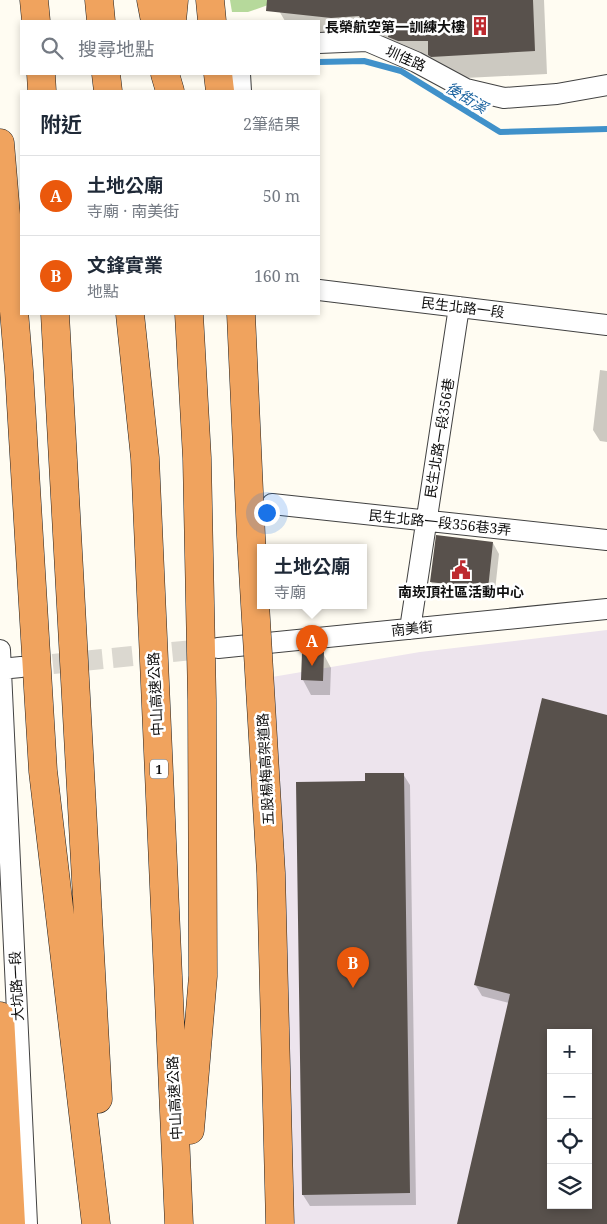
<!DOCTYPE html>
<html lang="zh-TW">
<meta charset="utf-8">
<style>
:root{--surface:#fff;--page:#f6f6f7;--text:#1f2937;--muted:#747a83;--line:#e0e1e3;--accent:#ea580c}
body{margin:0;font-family:"Noto Serif","Noto Sans TC",serif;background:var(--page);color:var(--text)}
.controls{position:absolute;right:15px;bottom:15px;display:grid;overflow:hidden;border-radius:0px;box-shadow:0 2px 8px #0003}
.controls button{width:45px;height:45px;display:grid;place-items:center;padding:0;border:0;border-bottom:1px solid var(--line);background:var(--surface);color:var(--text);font:25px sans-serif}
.you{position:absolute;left:266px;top:512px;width:18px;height:18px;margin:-12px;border:4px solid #fff;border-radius:50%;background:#1a73e8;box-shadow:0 0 0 8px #1a73e833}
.badge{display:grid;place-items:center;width:32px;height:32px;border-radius:50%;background:var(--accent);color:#fff;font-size:16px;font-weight:700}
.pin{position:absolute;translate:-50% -41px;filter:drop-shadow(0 1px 2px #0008)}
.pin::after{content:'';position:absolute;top:26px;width:18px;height:15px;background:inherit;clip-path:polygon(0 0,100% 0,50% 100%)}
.popup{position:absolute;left:257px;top:544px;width:110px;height:65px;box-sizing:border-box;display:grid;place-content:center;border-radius:0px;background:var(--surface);filter:drop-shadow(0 1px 4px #0005);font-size:16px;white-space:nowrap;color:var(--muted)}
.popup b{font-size:19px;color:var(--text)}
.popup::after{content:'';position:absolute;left:50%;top:100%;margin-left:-10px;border:10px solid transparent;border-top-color:var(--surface)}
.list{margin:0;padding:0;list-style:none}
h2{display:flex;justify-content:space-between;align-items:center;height:65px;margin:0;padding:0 20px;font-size:21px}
h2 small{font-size:16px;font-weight:400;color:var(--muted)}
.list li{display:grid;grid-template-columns:32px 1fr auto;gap:15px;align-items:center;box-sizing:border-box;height:80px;padding:0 20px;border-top:1px solid var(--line)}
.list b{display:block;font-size:19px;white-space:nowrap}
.list p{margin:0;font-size:16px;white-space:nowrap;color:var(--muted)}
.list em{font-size:16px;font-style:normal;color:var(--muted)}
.icon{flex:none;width:28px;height:28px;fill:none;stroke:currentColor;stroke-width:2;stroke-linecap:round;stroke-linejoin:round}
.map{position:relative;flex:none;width:607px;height:1224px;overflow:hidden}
.search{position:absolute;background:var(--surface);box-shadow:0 2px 8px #0003;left:20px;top:20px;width:300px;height:55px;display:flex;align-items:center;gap:12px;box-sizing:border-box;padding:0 18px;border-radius:0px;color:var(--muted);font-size:19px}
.panel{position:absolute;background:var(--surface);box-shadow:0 2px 8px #0003;left:20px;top:90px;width:300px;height:225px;border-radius:0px}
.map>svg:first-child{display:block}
.industrial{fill:#ede4ed;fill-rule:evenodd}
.forest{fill:#b6d99b}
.shadow{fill:#0003;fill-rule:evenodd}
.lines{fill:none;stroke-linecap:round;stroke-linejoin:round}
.stream{stroke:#4091ca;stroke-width:6}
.building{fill:#58514c;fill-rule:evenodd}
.minor-tunnel{stroke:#dbd8d0;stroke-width:20;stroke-dasharray:20 10;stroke-linecap:butt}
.minor-casing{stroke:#424242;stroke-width:22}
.motorway-casing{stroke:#202020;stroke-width:29}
.minor{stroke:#fff;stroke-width:20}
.motorway{stroke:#f0a35e;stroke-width:28}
.motorway-bridge-casing{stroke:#202020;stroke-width:29;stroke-linecap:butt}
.motorway-bridge{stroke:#f0a35e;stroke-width:28}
.labels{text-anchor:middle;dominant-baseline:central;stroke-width:5;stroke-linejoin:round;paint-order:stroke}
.shield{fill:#fff;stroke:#575757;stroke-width:1}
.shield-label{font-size:12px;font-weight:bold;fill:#0f0f0f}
.poi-label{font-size:14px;font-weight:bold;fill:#0f0f0f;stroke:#fff;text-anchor:end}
.street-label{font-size:14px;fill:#0f0f0f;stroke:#fff}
.water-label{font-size:15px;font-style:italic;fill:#1b639f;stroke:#fff}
</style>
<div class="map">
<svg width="607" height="1224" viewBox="0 0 607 1224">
<rect width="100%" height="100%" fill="#fffcf2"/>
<path class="industrial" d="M607,630v594h-313l-22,-547 148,-25zM551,1033h37v172h-37z"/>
<path class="forest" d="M230,0h40l-2,5 -20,7h-16z"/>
<path class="shadow" d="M280,0h264l3,74 -102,5 -47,-27 -79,-14v-17h-34l-7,-12z
M600,370l7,1v71l-7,-1 -7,-11z
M493,543l6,11 -5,46 -56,-6 -7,-12z
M323,653l8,15 -1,27h-19l-8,-15z
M607,716v508h-148l50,-221 -27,-7 -7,-12zM551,1033h37v172h-37z
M403,774l7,11 6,420 -106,1 -7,-11 63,-413z"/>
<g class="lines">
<path class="stream" d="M319,62l45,-1 37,10 99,61 107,-3"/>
</g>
<path class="building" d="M267,0h266l2,51 -104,6 -3,-2v-14h-30l-10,-4v-8l-15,1 -10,-7 -4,-7 -28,2 -65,-7z
M436,535l57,7 -5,47 -58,-7z
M302,652h22l-1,29 -22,-1z
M542,698l65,17v509h-150l53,-230 -36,-9zM551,1033h37v172h-37z
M365,773h39l6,420 -108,2 -6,-413 69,-1z"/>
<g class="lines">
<path class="minor-tunnel" d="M23,667l190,-19"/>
<g class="minor-casing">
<path id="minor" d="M319,43l48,-2 49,21 50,27 38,9 53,-4 50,-9
M240,74l1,17
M319,290l288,35
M272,504l335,36
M410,629l49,-322
M218,648l389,-39
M0,650l27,574
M0,669l21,-2"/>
</g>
<g class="motorway-casing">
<path id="motorway" d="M34,0l2,21
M99,0l2,21
M151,0l4,21
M210,0l2,21
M172,21l2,-21
M41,74l1,17
M106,74l2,17
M165,74l5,17
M218,74l2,17
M0,143l19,228 24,400 53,453
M55,314l43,785
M130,314l15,144 34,766
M189,314l8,144 5,242 1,276 -13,154
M0,1016l11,208"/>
</g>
<use href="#minor" class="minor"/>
<use href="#motorway" class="motorway"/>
<g class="motorway-bridge-casing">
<path id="motorway-bridge" d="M241,314l10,222 20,337 9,351"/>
</g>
<use href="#motorway-bridge" class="motorway-bridge"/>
</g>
<defs>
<g id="building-bare" transform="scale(1.5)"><path d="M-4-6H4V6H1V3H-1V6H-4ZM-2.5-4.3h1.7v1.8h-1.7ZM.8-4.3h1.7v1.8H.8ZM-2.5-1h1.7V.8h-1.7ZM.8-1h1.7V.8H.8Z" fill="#bd2a2f" stroke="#fff" stroke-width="2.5" paint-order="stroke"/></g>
<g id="civic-bare" transform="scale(1.5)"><path d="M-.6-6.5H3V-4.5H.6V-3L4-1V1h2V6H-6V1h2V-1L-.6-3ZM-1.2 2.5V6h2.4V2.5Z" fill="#bd2a2f" stroke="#fff" stroke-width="2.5" paint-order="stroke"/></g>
</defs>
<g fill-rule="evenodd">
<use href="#building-bare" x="480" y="26"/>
<use href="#civic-bare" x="461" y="570"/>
</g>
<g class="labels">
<rect class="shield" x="150" y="759.5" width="18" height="19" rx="4"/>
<g class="shield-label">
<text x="159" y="769">1</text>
</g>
<g class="poi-label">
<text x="465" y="26">長榮航空第一訓練大樓</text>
<text x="461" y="591" text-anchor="middle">南崁頂社區活動中心</text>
</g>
<g class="street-label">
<text transform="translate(406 58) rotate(24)">圳佳路</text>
<text transform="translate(463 307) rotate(7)">民生北路一段</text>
<text transform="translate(439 438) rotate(-81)">民生北路一段356巷</text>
<text transform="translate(440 522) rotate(6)">民生北路一段356巷3弄</text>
<text transform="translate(412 628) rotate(-6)">南美街</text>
<text transform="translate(155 694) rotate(-93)">中山高速公路</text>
<text transform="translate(265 769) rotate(-93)">五股楊梅高架道路</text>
<text transform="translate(16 986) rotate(-93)">大坑路一段</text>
<text transform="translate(174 1098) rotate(-93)">中山高速公路</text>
</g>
<g class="water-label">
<text transform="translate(467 97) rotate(31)">後街溪</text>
</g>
</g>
</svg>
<div class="controls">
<button>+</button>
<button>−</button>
<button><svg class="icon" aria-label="locate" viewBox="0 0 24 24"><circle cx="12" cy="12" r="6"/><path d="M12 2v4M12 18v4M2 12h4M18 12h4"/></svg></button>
<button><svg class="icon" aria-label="layers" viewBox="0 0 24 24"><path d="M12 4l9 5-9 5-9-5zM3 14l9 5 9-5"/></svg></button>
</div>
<div class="you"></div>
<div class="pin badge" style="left:312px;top:666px">A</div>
<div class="popup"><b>土地公廟</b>寺廟</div>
<div class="pin badge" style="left:353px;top:988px">B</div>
<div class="search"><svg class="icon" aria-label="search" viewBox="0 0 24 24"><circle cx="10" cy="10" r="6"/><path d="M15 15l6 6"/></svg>搜尋地點</div>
<section class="panel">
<h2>附近<small>2筆結果</small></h2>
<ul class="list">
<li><span class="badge">A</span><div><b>土地公廟</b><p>寺廟 · 南美街</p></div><em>50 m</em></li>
<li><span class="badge">B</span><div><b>文鋒實業</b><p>地點</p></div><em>160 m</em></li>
</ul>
</section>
</div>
